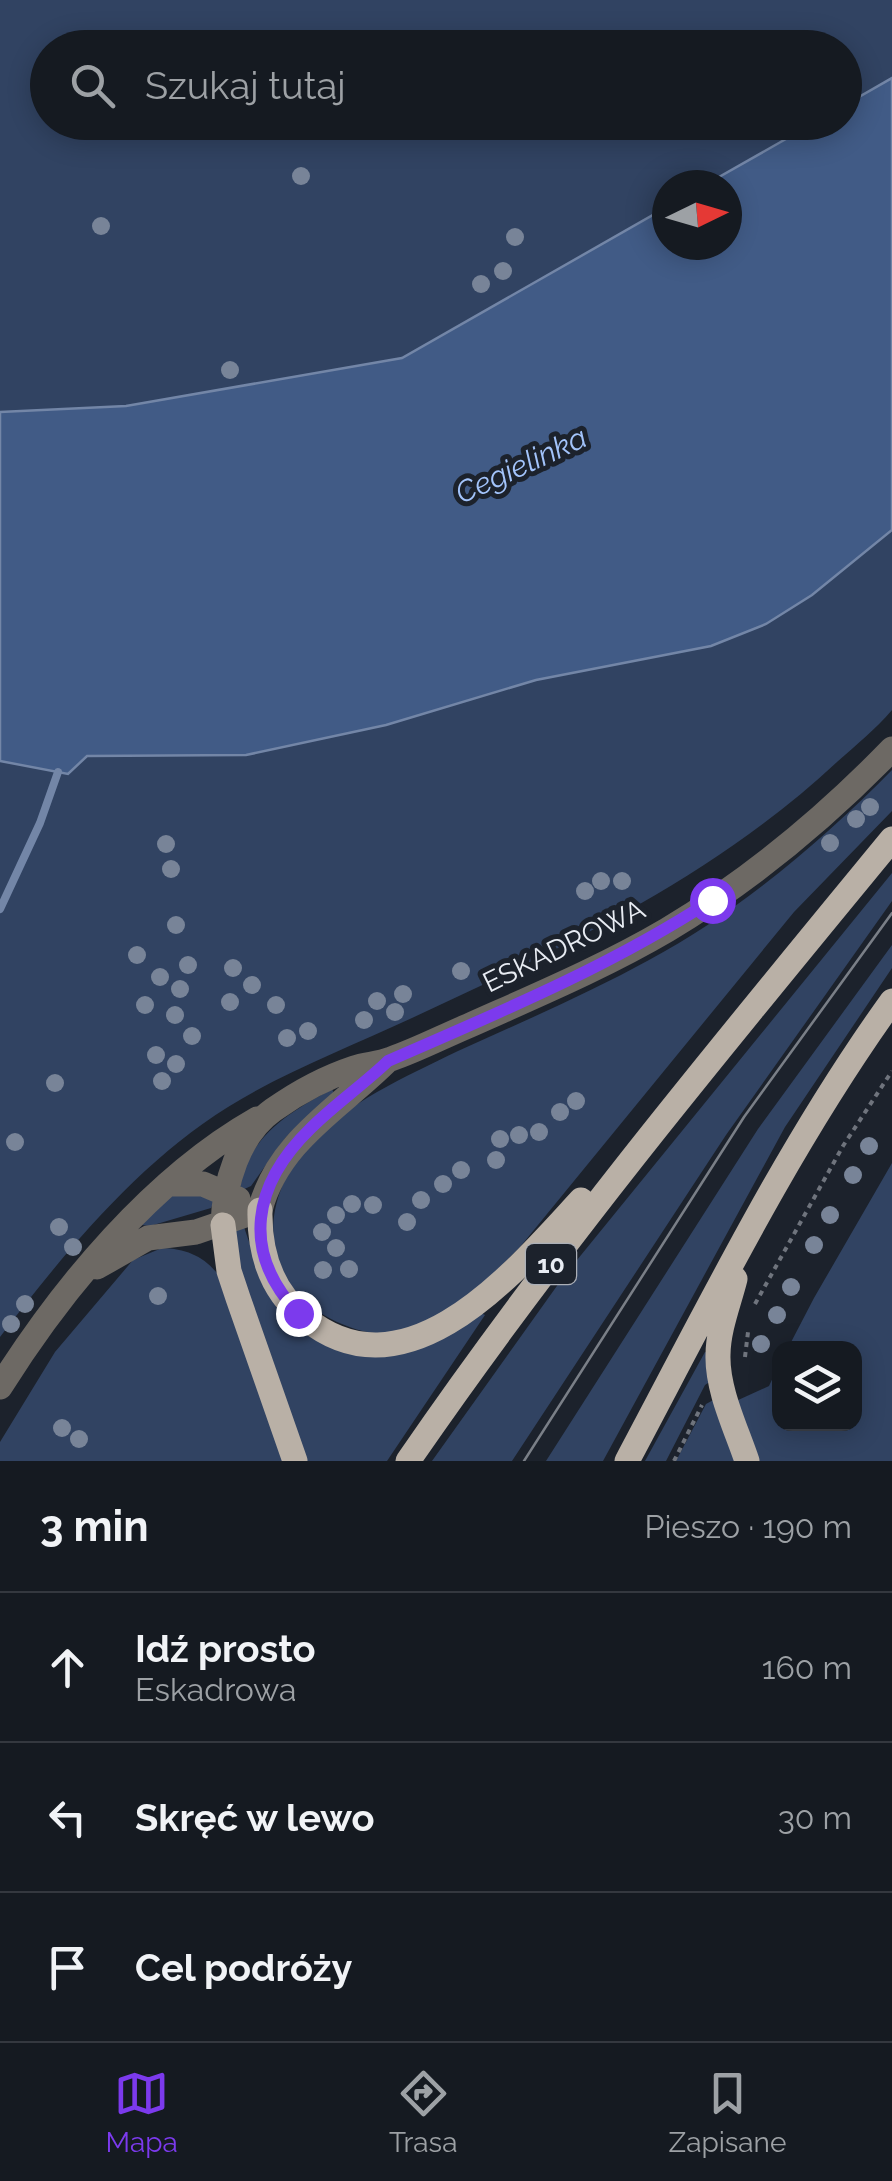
<!DOCTYPE html>
<html lang="pl">
<meta charset="utf-8">
<style>
:root{--surface:#151a21;--page:#1e232a;--text:#f1f3f6;--muted:#9da1a5;--line:#34383f;--accent:#7c3aed}
body{margin:0;font-family:Raleway,sans-serif;background:var(--page);color:var(--text)}
.controls{position:absolute;right:30px;bottom:30px;display:grid;overflow:hidden;border-radius:20px;box-shadow:0 5px 25px #0003}
.controls button{width:90px;height:90px;display:grid;place-items:center;padding:0;border:0;border-bottom:2px solid var(--line);background:var(--surface);color:var(--text);font:50px sans-serif}
.compass{position:absolute;left:652px;top:170px;width:90px;height:90px;border-radius:50%;background:var(--surface);box-shadow:0 5px 25px #0003;rotate:85deg}
.stop{position:absolute;width:30px;height:30px;margin:-22px;border:8px solid #7c3aed;border-radius:50%;background:#fff}
.stop.end{background:#7c3aed;border-color:#fff;box-shadow:0 2px 10px #0008}
.list{margin:0;padding:0;list-style:none}
h2{display:flex;justify-content:space-between;align-items:center;height:130px;margin:0;padding:0 40px;font-size:42px}
h2 small{font-size:32px;font-weight:400;color:var(--muted)}
.list li{display:grid;grid-template-columns:65px 1fr auto;gap:30px;align-items:center;box-sizing:border-box;height:150px;padding:0 40px;border-top:2px solid var(--line)}
.list b{display:block;font-size:38px;white-space:nowrap}
.list p{margin:0;font-size:32px;white-space:nowrap;color:var(--muted)}
.list em{font-size:32px;font-style:normal;color:var(--muted)}
.icon{flex:none;width:55px;height:55px;fill:none;stroke:currentColor;stroke-width:2;stroke-linecap:round;stroke-linejoin:round}
.map{position:relative;flex:none;width:892px;height:1461px;overflow:hidden}
.search{position:absolute;background:var(--surface);box-shadow:0 5px 25px #0003;left:30px;right:30px;top:30px;height:110px;display:flex;align-items:center;gap:25px;box-sizing:border-box;padding:0 35px;border-radius:55px;color:var(--muted);font-size:38px}
.sheet{height:580px;background:var(--surface)}
nav{display:flex;justify-content:space-around;align-items:center;box-sizing:border-box;height:140px;border-top:2px solid var(--line);background:var(--surface);font-size:28px;color:var(--muted)}
nav a{display:grid;justify-items:center;gap:5px}
nav .on{color:var(--accent)}
.map>svg:first-child{display:block}
.green{fill:#314362}
.water{fill:#415b86;stroke:#7386a7;stroke-width:2.5}
.lines{fill:none;stroke-linecap:round;stroke-linejoin:round}
.stream{stroke:#7386a7;stroke-width:8}
.path{stroke:#6f747d;stroke-width:4;stroke-dasharray:5 5;stroke-linecap:butt}
.minor{stroke:#6d6964;stroke-width:25}
.major{stroke:#b9b0a6;stroke-width:25}
.tram{stroke:#7a7f87;stroke-width:2.5}
.tree{fill:#788498}
.route{stroke:#7c3aed;stroke-width:12}
.labels{text-anchor:middle;dominant-baseline:central;stroke-width:10;stroke-linejoin:round;paint-order:stroke}
.shield{fill:#1c222c;stroke:#abafb7;stroke-width:2.5}
.shield-label{font-size:25px;font-weight:bold;fill:#e8ecf3}
.street-label{font-size:28px;fill:#e8ecf3;stroke:#1c222c}
.water-label{font-size:30px;font-style:italic;fill:#a3c4fb;stroke:#1c222c}
</style>
<div class="map">
<svg width="892" height="1461" viewBox="0 0 892 1461">
<rect width="100%" height="100%" fill="#1c222c"/>
<path class="green" d="M0,0h892v78l-47,27 -1,-57h-796v74l766,1 -109,62h-38v22l-265,151 -276,48 -126,6z
M892,530v180c-16,19 -36,35 -55,52 -123,115 -274,186 -425,256 -62,29 -126,53 -184,89 -90,56 -164,146 -228,230v-576l68,13 19,-18 159,-1 140,-30 150,-45 175,-34 55,-22 46,-29z
M892,770v41l-98,101 -274,335c-36,36 -78,79 -131,86 -20,2 -40,-5 -58,-14 -70,-35 -74,-114 -25,-171 40,-46 99,-71 152,-97 64,-29 129,-57 191,-91 89,-48 172,-118 243,-190z
M892,873v28l-166,234 -214,326h-80l132,-185z
M892,945v23l-107,159 -182,334h-57l212,-332z
M332,1089l2,4 -48,44 -35,49 -11,5c5,-53 50,-79 92,-102z
M892,1163v298h-136l-20,-60 33,-15 10,-21 1,59h74v-76h-66l26,-50z
M194,1192l20,9 -3,7 -61,18 -8,-1 25,-28z
M235,1224l9,3 15,44 73,76 149,-34 4,2 -98,146h-80l-69,-194z
M162,1248c23,1 40,7 55,25l69,188h-286v-19l55,-90 78,-92z
M705,1352l4,1 2,28 -6,4 -39,76h-21z
M717,1398l19,63h-60l30,-57z"/>
<path class="water" d="M892,78v452l-80,65 -46,29 -55,22 -175,34 -150,45 -140,30 -159,1 -19,18 -68,-13v-349l126,-6 276,-48 265,-151v38h60v-60h-22l109,-62 30,-1 1,-17z"/>
<g class="lines">
<path class="stream" d="M0,909l40,-86 18,-51"/>
<path class="path" d="M755,1304l88,-158 49,-75
M745,1357l3,-25
M674,1461l28,-56"/>
<path class="minor" d="M171,1184h32l35,15
M260,1210c18,-69 80,-102 127,-149
M223,1225c1,-41 15,-90 50,-115 24,-17 54,-33 81,-42 12,-4 25,-4 37,-9 26,-9 51,-22 77,-33 67,-30 136,-59 199,-96 82,-49 159,-113 225,-181
M97,1267l51,-29 48,-6 64,-22
M0,1387c63,-100 153,-209 257,-268"/>
<path class="major" d="M260,1210c-1,43 11,81 45,108 103,84 212,-49 276,-118
M223,1225l6,46 9,27 57,163
M735,1279c-6,24 -17,51 -17,76 -1,35 18,73 29,106
M408,1461c149,-217 317,-419 484,-622
M627,1461c83,-156 162,-317 265,-460"/>
<path class="tram" d="M524,1461l220,-344 148,-204"/>
</g>
<g class="tree">
<circle cx="301" cy="176" r="9"/>
<circle cx="101" cy="226" r="9"/>
<circle cx="515" cy="237" r="9"/>
<circle cx="503" cy="271" r="9"/>
<circle cx="481" cy="284" r="9"/>
<circle cx="230" cy="370" r="9"/>
<circle cx="870" cy="807" r="9"/>
<circle cx="856" cy="819" r="9"/>
<circle cx="830" cy="843" r="9"/>
<circle cx="166" cy="844" r="9"/>
<circle cx="171" cy="869" r="9"/>
<circle cx="601" cy="881" r="9"/>
<circle cx="622" cy="881" r="9"/>
<circle cx="585" cy="891" r="9"/>
<circle cx="176" cy="925" r="9"/>
<circle cx="137" cy="955" r="9"/>
<circle cx="188" cy="965" r="9"/>
<circle cx="233" cy="968" r="9"/>
<circle cx="461" cy="971" r="9"/>
<circle cx="160" cy="977" r="9"/>
<circle cx="252" cy="985" r="9"/>
<circle cx="180" cy="989" r="9"/>
<circle cx="403" cy="994" r="9"/>
<circle cx="377" cy="1001" r="9"/>
<circle cx="230" cy="1002" r="9"/>
<circle cx="145" cy="1005" r="9"/>
<circle cx="276" cy="1005" r="9"/>
<circle cx="395" cy="1012" r="9"/>
<circle cx="175" cy="1015" r="9"/>
<circle cx="364" cy="1020" r="9"/>
<circle cx="308" cy="1031" r="9"/>
<circle cx="192" cy="1036" r="9"/>
<circle cx="287" cy="1038" r="9"/>
<circle cx="156" cy="1055" r="9"/>
<circle cx="176" cy="1064" r="9"/>
<circle cx="162" cy="1081" r="9"/>
<circle cx="55" cy="1083" r="9"/>
<circle cx="576" cy="1101" r="9"/>
<circle cx="560" cy="1112" r="9"/>
<circle cx="539" cy="1132" r="9"/>
<circle cx="519" cy="1135" r="9"/>
<circle cx="500" cy="1139" r="9"/>
<circle cx="15" cy="1142" r="9"/>
<circle cx="869" cy="1146" r="9"/>
<circle cx="496" cy="1160" r="9"/>
<circle cx="461" cy="1170" r="9"/>
<circle cx="853" cy="1175" r="9"/>
<circle cx="443" cy="1184" r="9"/>
<circle cx="421" cy="1200" r="9"/>
<circle cx="352" cy="1204" r="9"/>
<circle cx="373" cy="1205" r="9"/>
<circle cx="336" cy="1215" r="9"/>
<circle cx="830" cy="1215" r="9"/>
<circle cx="407" cy="1222" r="9"/>
<circle cx="59" cy="1227" r="9"/>
<circle cx="322" cy="1232" r="9"/>
<circle cx="814" cy="1245" r="9"/>
<circle cx="73" cy="1247" r="9"/>
<circle cx="336" cy="1248" r="9"/>
<circle cx="349" cy="1269" r="9"/>
<circle cx="323" cy="1270" r="9"/>
<circle cx="791" cy="1287" r="9"/>
<circle cx="158" cy="1296" r="9"/>
<circle cx="25" cy="1304" r="9"/>
<circle cx="777" cy="1315" r="9"/>
<circle cx="11" cy="1324" r="9"/>
<circle cx="761" cy="1344" r="9"/>
<circle cx="62" cy="1428" r="9"/>
<circle cx="79" cy="1439" r="9"/>
</g>
<g class="lines">
<path class="route" d="M298,1313c-58,-62 -45,-129 13,-185 24,-24 52,-43 77,-67 110,-48 223,-95 324,-161"/>
</g>
<g class="labels">
<rect class="shield" x="526" y="1244" width="50" height="40" rx="8"/>
<g class="shield-label">
<text x="551" y="1264">10</text>
</g>
<g class="street-label">
<text transform="translate(564 946) rotate(-26)">ESKADROWA</text>
</g>
<g class="water-label">
<text transform="translate(521 465) rotate(-25)">Cegielinka</text>
</g>
</g>
</svg>
<div class="controls">
<button><svg class="icon" aria-label="layers" viewBox="0 0 24 24"><path d="M12 4l9 5-9 5-9-5zM3 14l9 5 9-5"/></svg></button>
</div>
<svg class="compass" viewBox="-18 -18 36 36"><path d="M0-13l5 13h-10z" fill="#e53935"/><path d="M0 13l5-13h-10z" fill="#9da1a5"/></svg>
<div class="stop" style="left:712px;top:900px"></div>
<div class="stop end" style="left:298px;top:1313px"></div>
<div class="search"><svg class="icon" aria-label="search" viewBox="0 0 24 24"><circle cx="10" cy="10" r="6"/><path d="M15 15l6 6"/></svg>Szukaj tutaj</div>
</div>
<section class="sheet">
<h2>3 min<small>Pieszo · 190 m</small></h2>
<ul class="list">
<li><svg class="icon" aria-label="ahead" viewBox="0 0 24 24"><path d="M12 20V5M6 11l6-6 6 6"/></svg><div><b>Idź prosto</b><p>Eskadrowa</p></div><em>160 m</em></li>
<li><svg class="icon" aria-label="left" viewBox="0 0 24 24"><path d="M17 20v-9H6M10 6l-5 5 5 5"/></svg><div><b>Skręć w lewo</b></div><em>30 m</em></li>
<li><svg class="icon" aria-label="arrive" viewBox="0 0 24 24"><path d="M6 21V4h12l-3 4 3 4H6"/></svg><div><b>Cel podróży</b></div></li>
</ul>
</section>
<nav>
<a class="on"><svg class="icon" aria-label="map" viewBox="0 0 24 24"><path d="M3 6l6-2 6 2 6-2v14l-6 2-6-2-6 2zM9 4v14M15 6v14"/></svg>Mapa</a>
<a><svg class="icon" aria-label="directions" viewBox="0 0 24 24"><path d="M12 3l9 9-9 9-9-9zM9 14v-3h6M13 9l2 2-2 2"/></svg>Trasa</a>
<a><svg class="icon" aria-label="saved" viewBox="0 0 24 24"><path d="M7 4h10v16l-5-4-5 4z"/></svg>Zapisane</a>
</nav>
